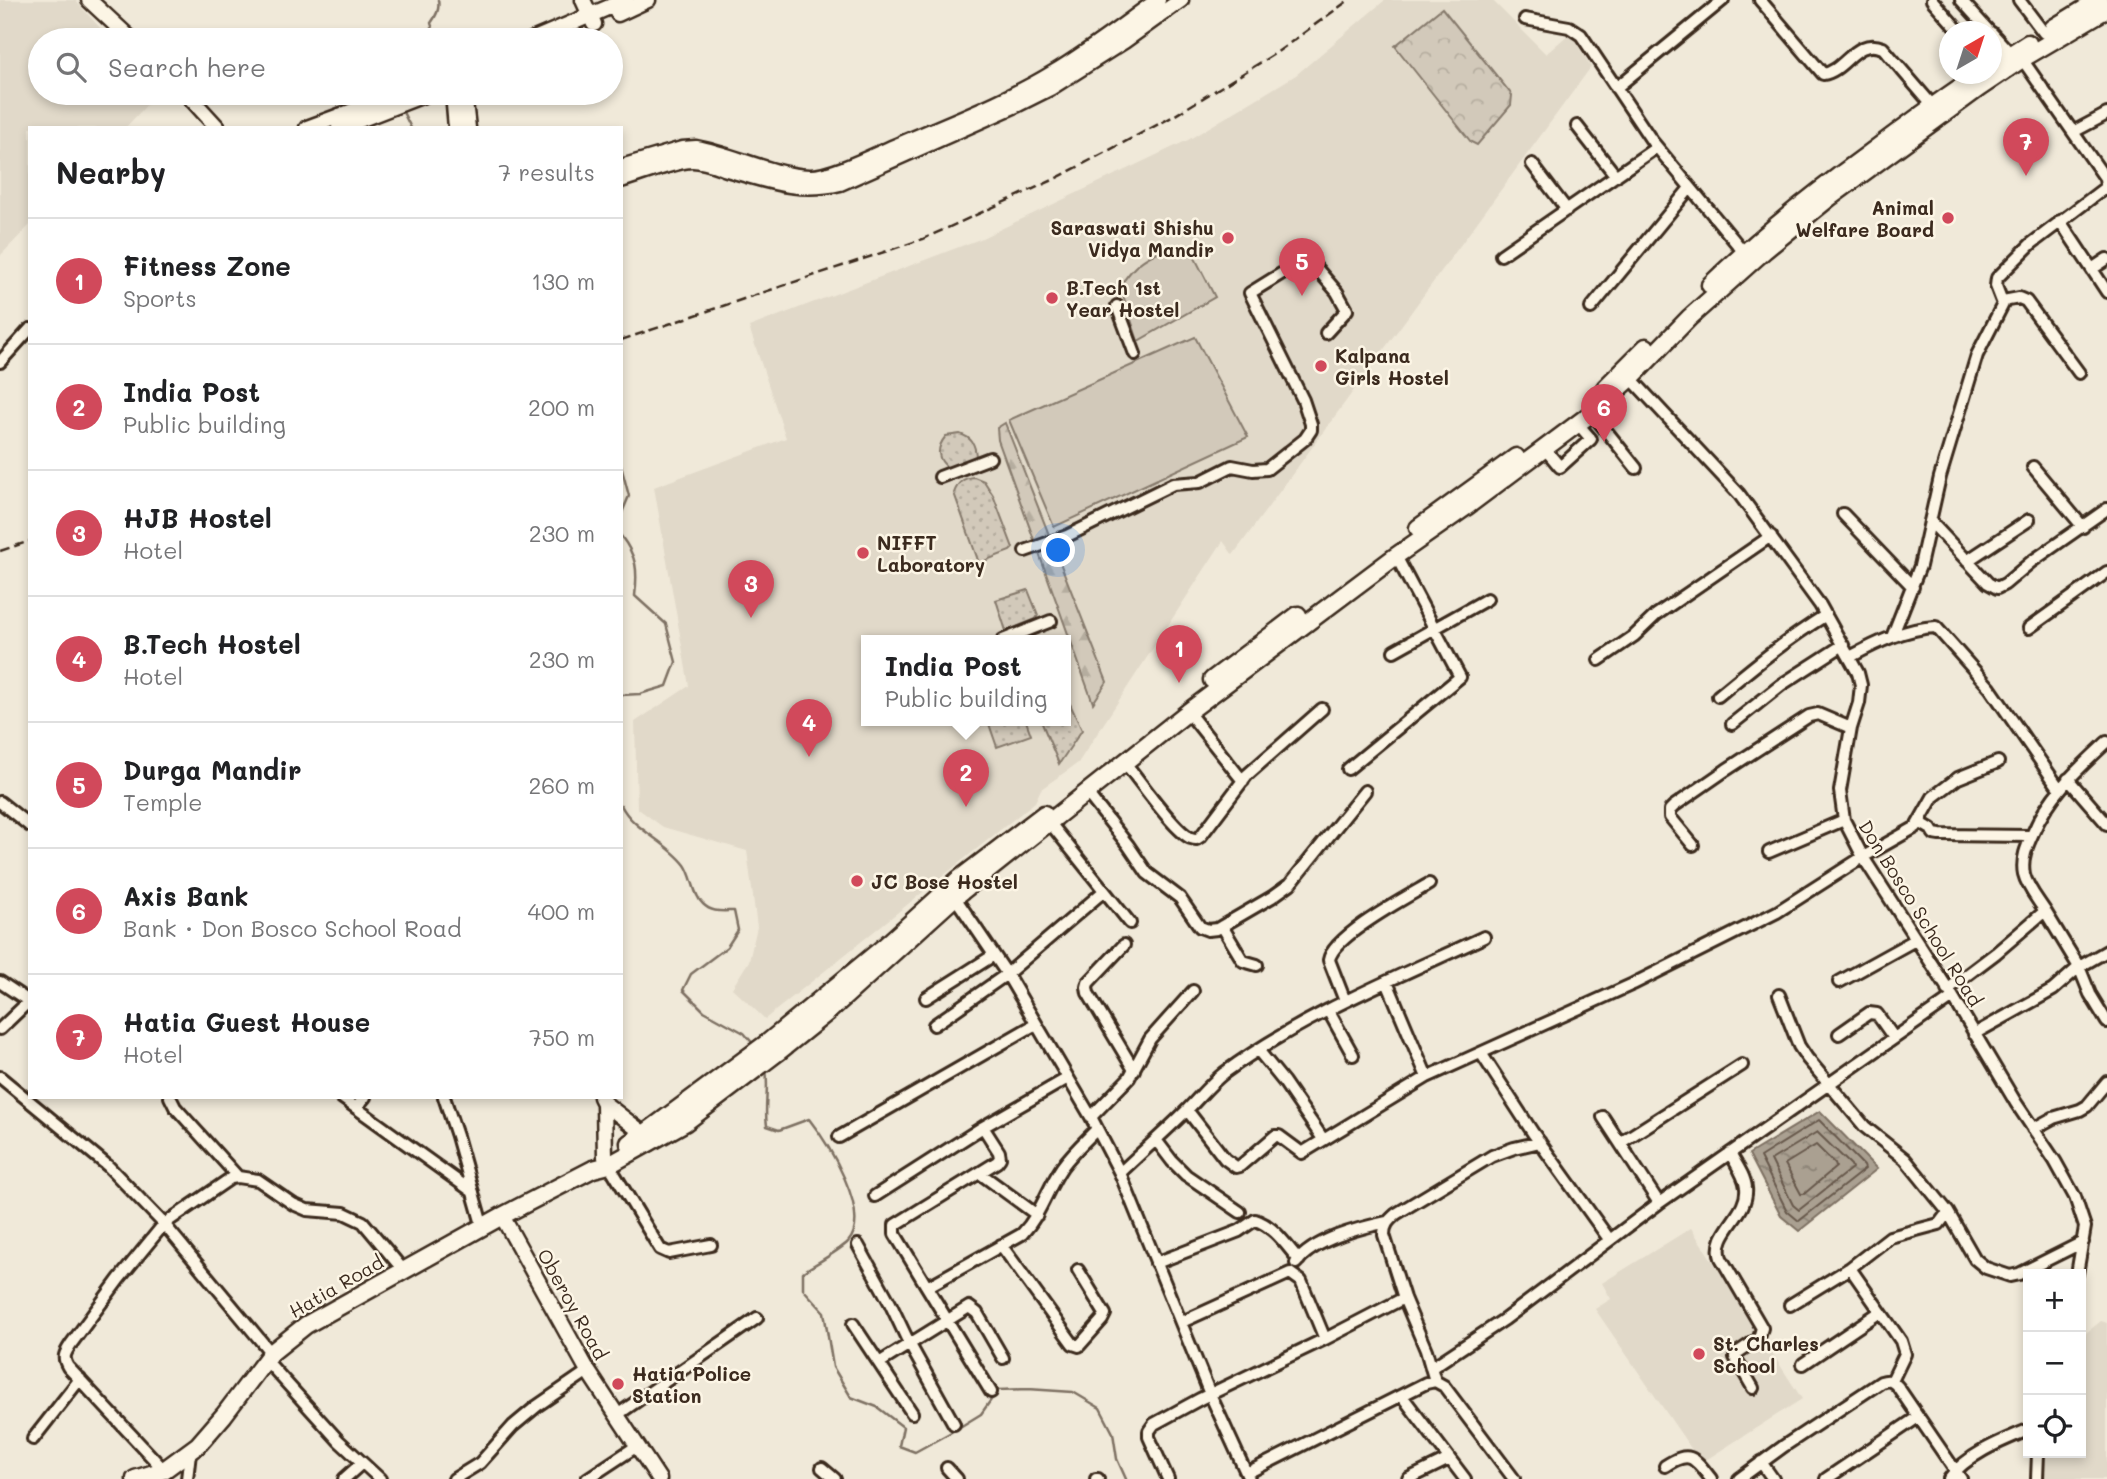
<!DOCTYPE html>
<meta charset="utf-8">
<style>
:root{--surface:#fff;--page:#f2f2f2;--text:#202124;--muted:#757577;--line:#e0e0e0;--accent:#d1495b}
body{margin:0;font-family:Mali,sans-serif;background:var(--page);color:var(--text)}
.controls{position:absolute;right:21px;bottom:21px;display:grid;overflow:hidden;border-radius:0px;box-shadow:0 4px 10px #0003}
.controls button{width:63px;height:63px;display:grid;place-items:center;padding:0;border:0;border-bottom:2px solid var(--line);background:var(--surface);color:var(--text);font:35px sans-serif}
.compass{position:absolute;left:1939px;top:21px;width:63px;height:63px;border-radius:50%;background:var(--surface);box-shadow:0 4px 10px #0003;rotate:39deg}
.you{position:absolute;left:1059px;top:551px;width:24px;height:24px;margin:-18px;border:5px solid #fff;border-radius:50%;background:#1a73e8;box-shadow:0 0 0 10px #1a73e833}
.badge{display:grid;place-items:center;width:46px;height:46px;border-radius:50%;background:var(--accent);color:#fff;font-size:23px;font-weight:700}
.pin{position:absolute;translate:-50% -58px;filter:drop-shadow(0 2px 4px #0008)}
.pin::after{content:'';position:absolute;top:37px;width:24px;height:21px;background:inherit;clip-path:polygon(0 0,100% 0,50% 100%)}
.popup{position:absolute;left:861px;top:635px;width:210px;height:91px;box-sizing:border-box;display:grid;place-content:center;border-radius:0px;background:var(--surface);filter:drop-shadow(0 2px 5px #0005);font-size:23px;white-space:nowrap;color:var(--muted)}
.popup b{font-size:26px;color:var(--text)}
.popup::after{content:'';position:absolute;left:50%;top:100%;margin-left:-14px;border:14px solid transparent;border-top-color:var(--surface)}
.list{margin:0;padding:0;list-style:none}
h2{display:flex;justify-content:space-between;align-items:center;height:91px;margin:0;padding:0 28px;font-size:30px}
h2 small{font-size:23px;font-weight:400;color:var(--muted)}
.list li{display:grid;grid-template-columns:46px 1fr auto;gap:21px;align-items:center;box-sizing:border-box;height:126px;padding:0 28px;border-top:2px solid var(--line)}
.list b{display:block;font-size:26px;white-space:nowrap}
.list p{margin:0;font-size:23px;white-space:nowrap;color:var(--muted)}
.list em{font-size:23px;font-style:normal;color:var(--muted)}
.icon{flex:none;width:38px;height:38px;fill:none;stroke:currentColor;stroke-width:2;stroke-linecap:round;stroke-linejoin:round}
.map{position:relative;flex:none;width:2107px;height:1479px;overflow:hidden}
.search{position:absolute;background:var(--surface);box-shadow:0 4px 10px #0003;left:28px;top:28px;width:595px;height:77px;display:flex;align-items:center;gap:18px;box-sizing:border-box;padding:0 24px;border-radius:38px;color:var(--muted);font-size:26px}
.panel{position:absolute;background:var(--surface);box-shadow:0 4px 10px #0003;left:28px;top:126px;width:595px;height:973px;border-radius:0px}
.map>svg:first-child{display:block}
.built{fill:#e1d9c9;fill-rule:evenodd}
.grass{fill:#d2c9ba;stroke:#867a6c;stroke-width:2}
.forest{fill:url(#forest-firs);stroke:#867a6c;stroke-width:2}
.park{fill:url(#park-crowns);stroke:#867a6c;stroke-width:2}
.garden{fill:url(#garden-dots);stroke:#867a6c;stroke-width:2}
.water{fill:url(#water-ripples);stroke:#7e7163;stroke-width:2}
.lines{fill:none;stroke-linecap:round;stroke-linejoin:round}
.shore{stroke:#67594c;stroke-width:2}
.stream{stroke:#7e7163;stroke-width:2.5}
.minor-casing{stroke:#3b2a1e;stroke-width:16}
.tertiary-casing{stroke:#3b2a1e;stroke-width:19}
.secondary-casing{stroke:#3b2a1e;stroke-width:21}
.minor{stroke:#fcf5e5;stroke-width:10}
.tertiary{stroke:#fcf5e5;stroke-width:14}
.secondary{stroke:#fcf5e5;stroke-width:16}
.rail{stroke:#3b2a1e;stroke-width:2.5;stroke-dasharray:10 5;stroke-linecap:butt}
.poi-dot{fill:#d1495b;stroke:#fcf5e5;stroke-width:2.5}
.labels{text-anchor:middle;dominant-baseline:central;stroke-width:5;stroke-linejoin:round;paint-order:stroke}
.poi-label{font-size:19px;font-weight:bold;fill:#3b2a1e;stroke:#fcf5e5;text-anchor:start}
.street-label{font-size:19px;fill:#3b2a1e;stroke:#fcf5e5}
</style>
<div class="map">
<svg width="2107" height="1479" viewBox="0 0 2107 1479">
<defs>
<pattern id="forest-firs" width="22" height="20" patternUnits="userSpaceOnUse" patternTransform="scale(1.75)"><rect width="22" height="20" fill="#d2c9ba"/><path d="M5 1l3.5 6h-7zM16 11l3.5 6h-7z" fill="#b5ad9f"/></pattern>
<pattern id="park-crowns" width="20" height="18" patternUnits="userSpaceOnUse" patternTransform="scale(1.75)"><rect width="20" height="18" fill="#d2c9ba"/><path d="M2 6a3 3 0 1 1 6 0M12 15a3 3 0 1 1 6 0" fill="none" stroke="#b5ad9f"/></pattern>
<pattern id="garden-dots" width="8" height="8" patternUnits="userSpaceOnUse" patternTransform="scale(1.75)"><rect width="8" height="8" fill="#d2c9ba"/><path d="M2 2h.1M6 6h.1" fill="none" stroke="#b5ad9f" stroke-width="1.8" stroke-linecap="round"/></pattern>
<pattern id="water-ripples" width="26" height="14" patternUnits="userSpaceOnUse" patternTransform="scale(1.75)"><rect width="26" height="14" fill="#aaa091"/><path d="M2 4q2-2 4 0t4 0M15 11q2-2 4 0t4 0" fill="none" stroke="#8c8376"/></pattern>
</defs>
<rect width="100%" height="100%" fill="#f0e9d9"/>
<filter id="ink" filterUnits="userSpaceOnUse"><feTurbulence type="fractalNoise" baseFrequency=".0143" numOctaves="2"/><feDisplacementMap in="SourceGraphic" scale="14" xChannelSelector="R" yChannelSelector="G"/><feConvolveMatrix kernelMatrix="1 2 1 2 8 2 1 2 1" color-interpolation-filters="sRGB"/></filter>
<g filter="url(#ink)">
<path class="built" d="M0,0h75l36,40h-71v53h118l-33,35h-95v97l-30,31z
M1385,0h107l54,54 24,-21 21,34 -358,488 -10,-14 -145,222 -37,26 -6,13 -270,217 -33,-31 17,-27 8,-34 -10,-76 -84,-24 -26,-19 -2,-86 54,-36 -35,-199 132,-49 -37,-111 231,-88 208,-99 108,-65zM866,641h200v80h-200z
M1691,1228l111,171 -101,64 -106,-154 16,-10 -9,-16z
M2101,1321l6,2v156h-62v-26h36v-116z"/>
<path class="grass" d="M1164,249l16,1 14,6 21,41 -77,44 -18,-55c14,-21 22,-27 44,-37z
M1195,337l53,100 -194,90 -45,-107z"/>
<path class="forest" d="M1005,423l102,259 -14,21 -95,-263 -1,-12z"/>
<path class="park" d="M1442,8l70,87 -1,10 -34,40 -6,-3 -76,-96z"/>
<path class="garden" d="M960,434c12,4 15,10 16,22l-5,6 -21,7c-14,-9 -14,-21 -4,-33z
M974,477l10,4 9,14 20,53 -3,3 -31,12 -25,-70c4,-11 9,-15 20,-16z
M1028,590l10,25 -2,4 -30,12 -10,-31z
M1066,702l4,2 12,26 -23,34 -18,-43h25z
M988,721h38l5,14 -34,12z"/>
<path class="water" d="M1820,1111l57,58 -78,62 -18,-15 -32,-62z"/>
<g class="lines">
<path class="shore" d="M1819,1120l45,46 1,3 -66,52 -12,-10 -27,-54z
M1817,1132l34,33 1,3 -53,42 -6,-5 -22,-45z
M1816,1145l19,19 1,3 -32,27h-3l-16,-30z"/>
<path class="stream" d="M433,40l1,-7 -3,-10c5,-7 9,-14 7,-23
M401,108l10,20
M621,466l8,30 -8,19
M621,536c16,21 17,34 14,60l31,28 10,38 -9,24 -27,8 -19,1
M621,805c12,25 46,36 64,60 8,11 8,30 18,39 9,9 19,7 31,7l4,19 -11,17 -36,27 -8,16 21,21 40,22 11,13
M766,1069c3,21 -2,38 1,57l12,4 30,-11c18,23 64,95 39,123 -9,9 -33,22 -45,30v17l21,23 9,55 18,30 26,10 26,20 -4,19 16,6 40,-22 26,-16 17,-24 30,-1 45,3 27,16 13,25 4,26 9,20"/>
<g class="minor-casing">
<path id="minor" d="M1760,0l63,74c23,-3 32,-37 60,-26l49,57
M1932,0l28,32
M1961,0l29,32
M2019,0l25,33
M1525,19l44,8 12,8 71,106 95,115
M1992,33l19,21
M1616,88l107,-88
M1577,126l39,50
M2073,132l34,-18
M1532,164l35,46
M2060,221l47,71
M1501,255l156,-108
M2092,269l15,-10
M2003,301l16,-3 7,3 53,72
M1117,306l18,48
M1591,308l99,-120
M0,362l30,-33
M1627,374l112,120 81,111 38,68 3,12 -2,18 -8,25 -11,63 4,29 19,37 90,140 63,106 39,58 20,36 10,30 -8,47
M1592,413l44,55
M1545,449l15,18 31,-28 -13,-15
M2033,467l50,60
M940,477l50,-19
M1843,514l70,73
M1930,521l58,62 9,5 8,-4 26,-22 76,-53
M1025,551l42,-15 106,-52 27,-2 32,-16 21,4 14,-1 38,-30 6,-9v-6l-8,-24 -53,-107 47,-29 15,-1 25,29 10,18 -21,23
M1967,561l62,-41
M2029,628l78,-56
M1892,637l28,-71 20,-89 37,-122 26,-51 -7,-18 1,-8 34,-34 75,-57 -1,-9 -83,-119
M1003,640l48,-19
M1394,651l93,-52
M1850,657c26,-14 56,-29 86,-30l54,61 69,100
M1599,660l35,-24 22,-21 115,-79
M1718,696c35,-29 69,-57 108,-81
M1188,712l55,69
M1732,724l49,-39 62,-40
M1125,763c13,15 50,69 66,75 6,2 6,1 10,-2l46,-61 75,-66
M1348,769l112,-92 -64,-121
M2068,779l39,45
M1087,793l41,52 19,28 33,25 20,29 8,3 9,-1 55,-32 18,-13 75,-93
M0,802l30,24
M1919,822l12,7 3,5 6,1 91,1
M1050,823l80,100
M1693,845l-23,-28v-7l4,-4 52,-36 83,-54 9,-2 33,14
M1769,852l75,-32
M952,893l55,81 84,143 29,56 90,221 39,85
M2045,911l34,56 28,-16
M1222,926l21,35 14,4
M1124,945l-36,38 -1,4 1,6 46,77
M0,982l30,20
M1387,982l40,95
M1839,982l76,-42
M1947,990l49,-37 49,-42c-7,-11 -18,-24 -21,-37 -3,-15 3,-28 9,-41 16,-38 44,-63 74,-91
M1779,995l20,51 8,12 58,69 40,32 43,53 27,47 11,9 24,8 9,-2 64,-32
M926,998l68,-43
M1345,1001l-16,-41c4,-24 78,-63 100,-76
M1328,1010l25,45
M934,1025l73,-51 97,-83
M0,1029l24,-23 6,-4
M1839,1034l30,-21 8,1 17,24
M1974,1034l79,-44 26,-23 11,27 17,28
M1258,1050l26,32 39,57
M1481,1053l52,80 76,106
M0,1077l108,89 56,58 107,129
M170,1097l5,10 63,70
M341,1097l132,95
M444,1097l13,39 26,92
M356,1108l9,-11
M1187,1110l38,49 11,8 4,-1 35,-30h4l23,17 125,-76 206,-93 144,-72 86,-55 53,-30 17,-30 25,-19 40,-16
M1091,1117l38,-39 21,-39 43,-48
M1603,1117l56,86
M983,1127l16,25 1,6 -3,4 -102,63v9l32,53 95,-53c19,-20 25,-45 40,-67 10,-14 22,-25 34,-37
M2033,1129l20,-11 27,-8 7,-4 20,-24
M839,1137l197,-113
M1156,1140l16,21 14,14 54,37
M1620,1143l122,-78
M1730,1153c6,11 15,23 16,35 3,27 -34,44 -25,70l41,70 -3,10 -22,15 -2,4 18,31
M609,1165l51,84 9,4 42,-8
M1120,1173c22,-21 45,-41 66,-62 13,-13 24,-27 38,-38 79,-58 172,-95 260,-136
M981,1174l56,41
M875,1196l108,-69 85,-49
M858,1245l32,58 19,40 45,81
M1001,1245l72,99 6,2 23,-26 3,-6 -27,-44
M1156,1263l83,-32 16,-11c19,6 31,25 44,40
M1296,1263c18,-24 63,-35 91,-41
M1850,1268l51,73 4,13 -13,27
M927,1287l64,105
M1790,1305l60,-37 40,-31 49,-13 9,-12
M1182,1322l108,-49 11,8 24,58
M853,1324l59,89
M265,1359l74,82 41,38
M879,1363l90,-56 8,6 26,45
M1803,1364l77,-52
M1431,1368l74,-49 154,-116 294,-206
M1435,1381l-9,-31 -22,-52 -20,-63c0,-10 4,-14 12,-21l96,-58 22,-8 26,-6
M1402,1396l63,83
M617,1415l140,-97
M33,1439l47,-60
M1761,1462l12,17
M1665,1466c25,-16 29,-9 46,13
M822,1468l13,11
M947,1468l10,11
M164,1470l-96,-103c-6,-10 -3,-14 3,-23l48,-65 45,-55 67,-46 7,-1 20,3 35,24 14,6 37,3 19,9 41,49
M1247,1473l179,-90 9,-2 9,5 70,93
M187,1479l3,-26
M344,1479l18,-16
M454,1479l26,-16 33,-37 24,-20 51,-35
M587,1479l50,-33
M1096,1479h2
M1168,1479l-19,-42v-6l5,-7 46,-25 125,-60 79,-41
M1408,1479l41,-20
M1739,1479l45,-33 97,-64c8,-3 12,-1 17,5l63,92
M1826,1479l92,-62
M1949,1479c17,-24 52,-38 79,-49
M2037,1479l1,-26"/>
</g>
<g class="tertiary-casing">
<path id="tertiary" d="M89,0l43,40
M583,0l11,24
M618,14l30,-14
M532,40l94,-40
M186,93l32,35
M453,93l3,35
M464,93l4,35
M307,128l94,-35
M339,128l90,-35
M621,167l61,-18 14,-1c38,7 74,27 113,29 21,1 64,-21 85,-30 52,-23 110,-44 159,-74 37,-22 70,-48 105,-73
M621,180c20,-6 49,-18 69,-20 13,-1 26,5 37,9 39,11 72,24 113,14l178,-79 32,-16 74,-47 57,-41
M601,1097l3,6 1,54 4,8
M604,1103l40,31 6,9
M502,1216l86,155 71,108"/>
</g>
<g class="secondary-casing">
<path id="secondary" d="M2053,28l46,-28
M1992,66l36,-23
M1710,285c49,-48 102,-90 157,-130 37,-28 74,-56 113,-81
M1605,388l41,-41
M1418,528l98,-71
M1212,680l86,-65
M629,1143l15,-9 123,-91 118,-97 74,-67 85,-65
M135,1479l29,-9 34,-25 26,-30 47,-62 35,-28 196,-109 91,-47 16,-4 77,-43 91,-69 51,-41 127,-115 233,-185 208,-156 70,-49 126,-94 39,-35 58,-60 76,-68 64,-52 150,-110 43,-29 85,-50"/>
</g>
<use href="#minor" class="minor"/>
<use href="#tertiary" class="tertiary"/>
<use href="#secondary" class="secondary"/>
<path class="rail" d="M621,340l302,-101 130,-59 119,-63 104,-64 73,-53
M0,551l30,-10"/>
</g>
</g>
<g class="poi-dot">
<circle cx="1948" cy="218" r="7"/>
<circle cx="1228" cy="238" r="7"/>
<circle cx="1052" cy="298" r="7"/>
<circle cx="1321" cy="366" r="7"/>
<circle cx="863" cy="553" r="7"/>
<circle cx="857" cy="881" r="7"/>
<circle cx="1699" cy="1354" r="7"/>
<circle cx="618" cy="1384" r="7"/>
</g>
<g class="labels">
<g class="poi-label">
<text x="1934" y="207" text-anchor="end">Animal<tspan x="1934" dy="22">Welfare Board</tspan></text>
<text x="1214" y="227" text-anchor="end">Saraswati Shishu<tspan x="1214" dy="22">Vidya Mandir</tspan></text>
<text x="1066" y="287">B.Tech 1st<tspan x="1066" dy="22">Year Hostel</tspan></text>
<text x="1335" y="355">Kalpana<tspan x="1335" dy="22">Girls Hostel</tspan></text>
<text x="877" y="542">NIFFT<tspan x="877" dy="22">Laboratory</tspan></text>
<text x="871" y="881">JC Bose Hostel</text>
<text x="1713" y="1343">St. Charles<tspan x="1713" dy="22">School</tspan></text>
<text x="632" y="1373">Hatia Police<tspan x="632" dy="22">Station</tspan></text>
</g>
<g class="street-label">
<text transform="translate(1921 913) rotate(58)">Don Bosco School Road</text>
<text transform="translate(336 1286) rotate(-30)">Hatia Road</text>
<text transform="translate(573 1304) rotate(61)">Oberoy Road</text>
</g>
</g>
</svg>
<div class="controls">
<button>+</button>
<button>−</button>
<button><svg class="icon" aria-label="locate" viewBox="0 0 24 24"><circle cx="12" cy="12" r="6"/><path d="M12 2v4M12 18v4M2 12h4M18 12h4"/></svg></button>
</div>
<svg class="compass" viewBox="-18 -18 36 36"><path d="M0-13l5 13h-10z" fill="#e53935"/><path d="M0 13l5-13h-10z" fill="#757577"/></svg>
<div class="you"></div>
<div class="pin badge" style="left:1179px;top:683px">1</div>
<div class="pin badge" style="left:966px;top:807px">2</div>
<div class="popup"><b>India Post</b>Public building</div>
<div class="pin badge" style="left:751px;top:618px">3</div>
<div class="pin badge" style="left:809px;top:757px">4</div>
<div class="pin badge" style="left:1302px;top:296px">5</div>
<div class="pin badge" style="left:1604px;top:442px">6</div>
<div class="pin badge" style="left:2026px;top:176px">7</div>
<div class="search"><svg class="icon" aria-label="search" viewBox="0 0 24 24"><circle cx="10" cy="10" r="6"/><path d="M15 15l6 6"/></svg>Search here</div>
<section class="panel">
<h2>Nearby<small>7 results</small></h2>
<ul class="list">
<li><span class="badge">1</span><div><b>Fitness Zone</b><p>Sports</p></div><em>130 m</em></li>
<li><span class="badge">2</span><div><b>India Post</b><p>Public building</p></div><em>200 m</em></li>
<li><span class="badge">3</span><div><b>HJB Hostel</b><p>Hotel</p></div><em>230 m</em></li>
<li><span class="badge">4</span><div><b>B.Tech Hostel</b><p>Hotel</p></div><em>230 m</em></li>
<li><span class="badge">5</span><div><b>Durga Mandir</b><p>Temple</p></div><em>260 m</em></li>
<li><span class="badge">6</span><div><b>Axis Bank</b><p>Bank · Don Bosco School Road</p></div><em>400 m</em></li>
<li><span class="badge">7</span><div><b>Hatia Guest House</b><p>Hotel</p></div><em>750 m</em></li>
</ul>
</section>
</div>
